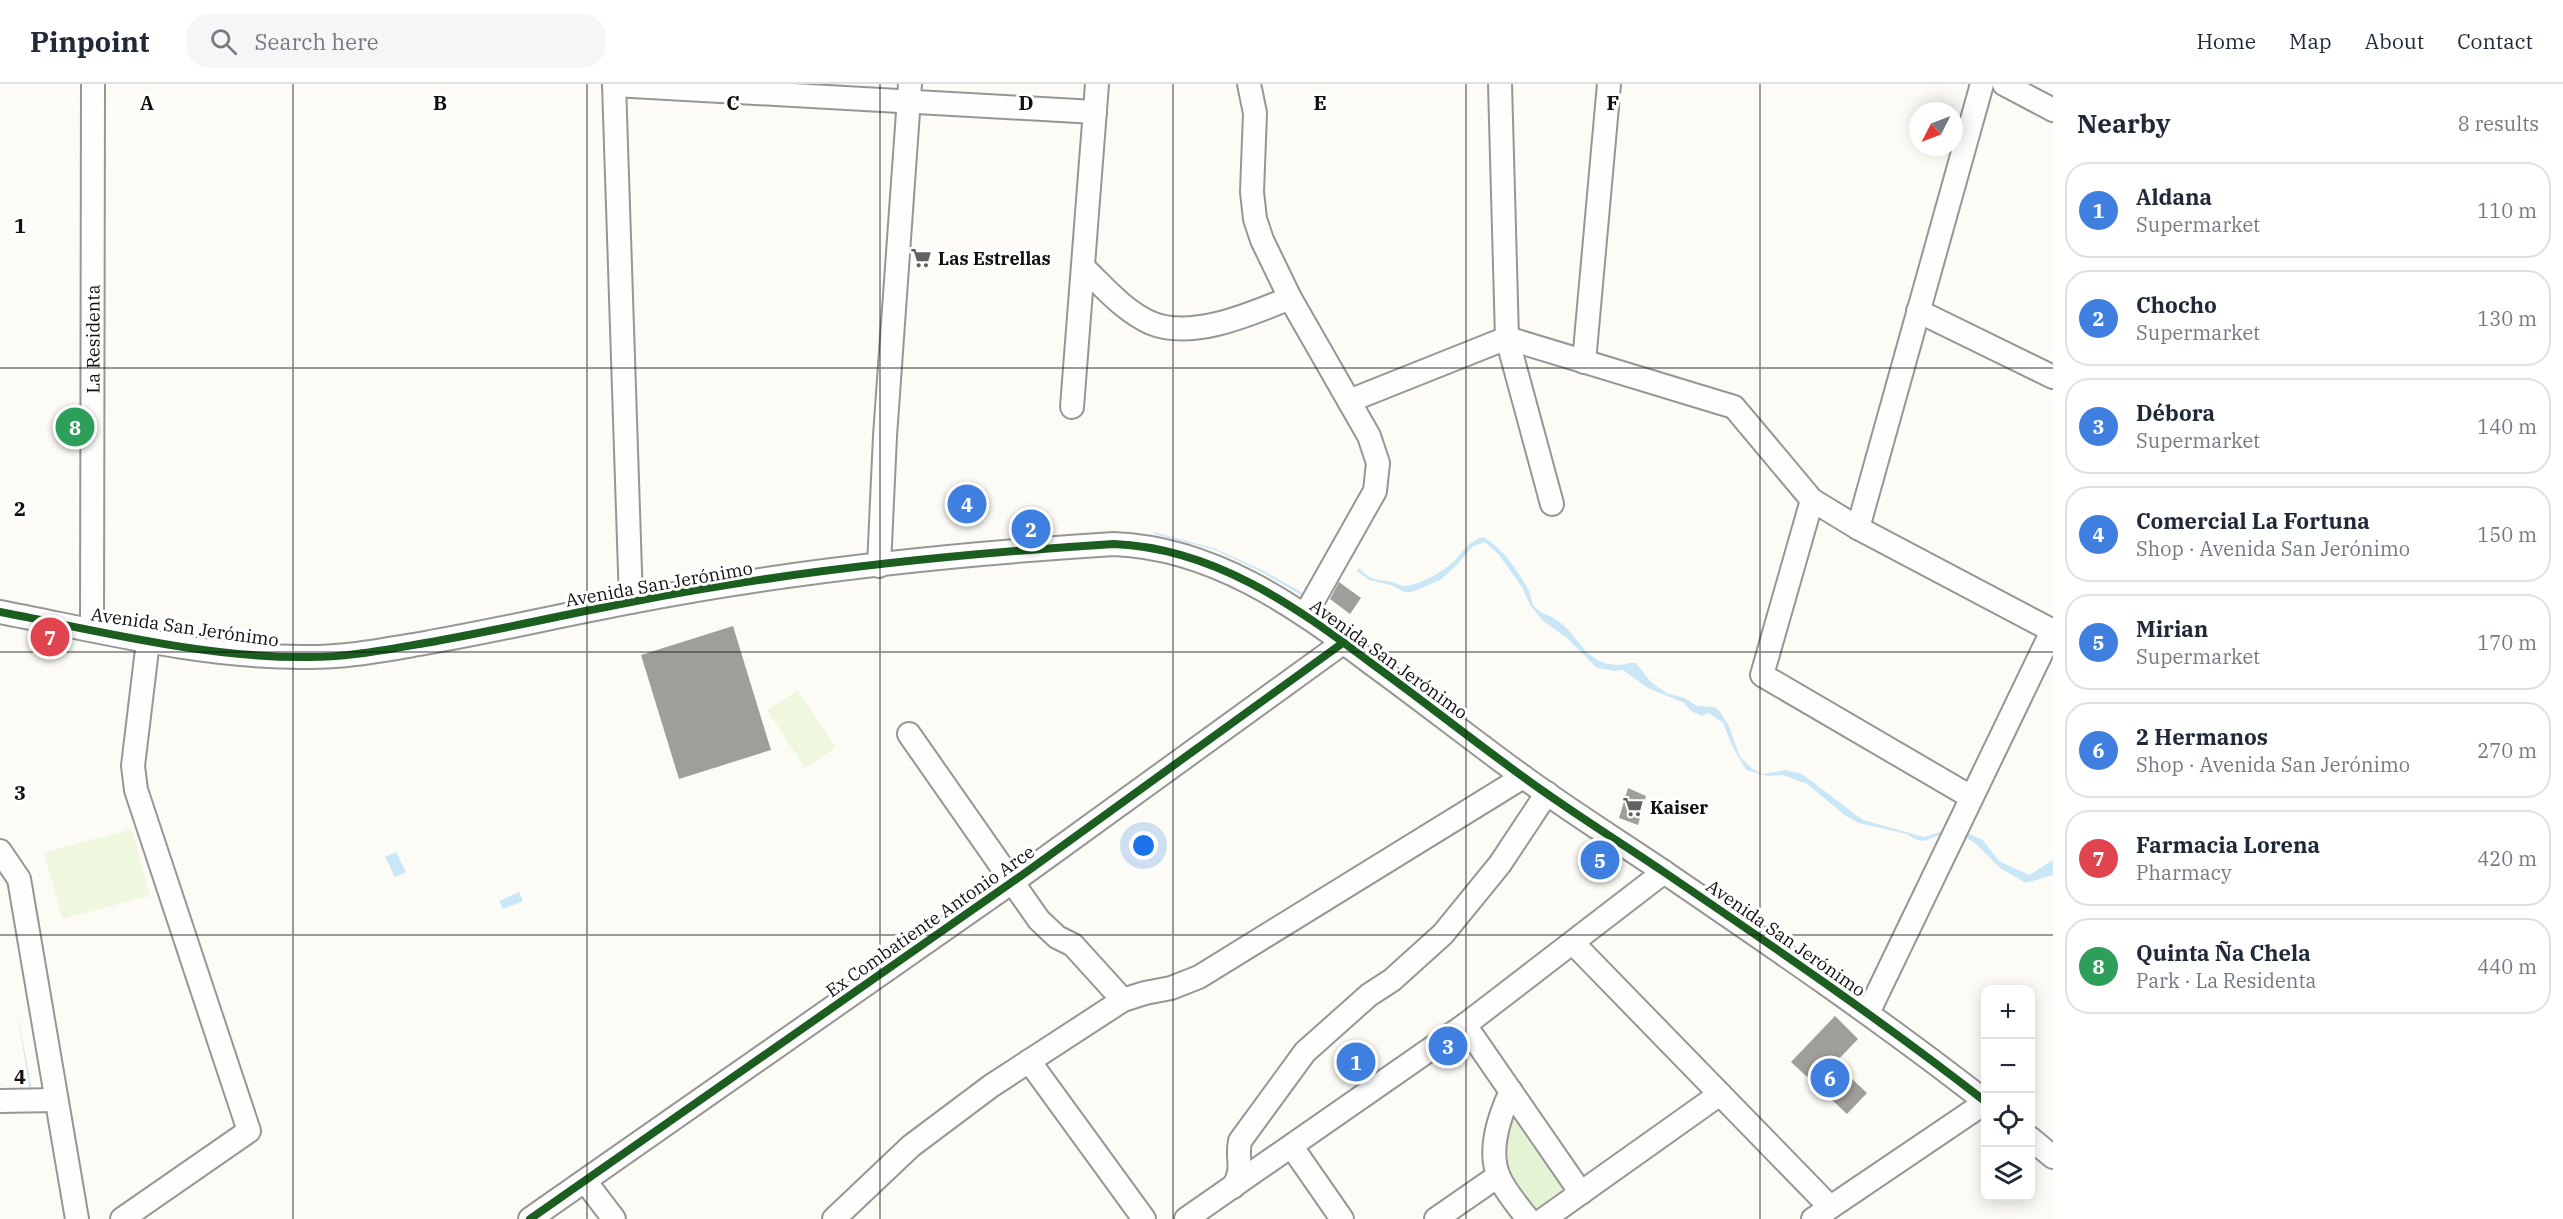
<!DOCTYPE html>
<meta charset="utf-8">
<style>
:root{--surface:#fff;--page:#f6f6f7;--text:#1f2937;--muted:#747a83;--line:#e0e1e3;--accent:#636260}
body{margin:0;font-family:"IBM Plex Serif",serif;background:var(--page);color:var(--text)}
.controls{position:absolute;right:18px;bottom:18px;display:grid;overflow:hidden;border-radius:12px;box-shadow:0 3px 15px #0003}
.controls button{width:54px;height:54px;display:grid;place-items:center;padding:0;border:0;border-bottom:2px solid var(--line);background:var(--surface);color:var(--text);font:30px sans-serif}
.compass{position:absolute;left:1909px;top:18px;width:54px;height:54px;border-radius:50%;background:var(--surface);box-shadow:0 3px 15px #0003;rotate:228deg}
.you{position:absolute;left:1144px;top:762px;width:21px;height:21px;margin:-15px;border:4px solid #fff;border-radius:50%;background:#1a73e8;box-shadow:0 0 0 9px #1a73e833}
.badge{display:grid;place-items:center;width:39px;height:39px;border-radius:50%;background:var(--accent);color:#fff;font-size:20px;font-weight:700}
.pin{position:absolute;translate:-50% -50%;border:3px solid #fff;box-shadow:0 2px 6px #0006}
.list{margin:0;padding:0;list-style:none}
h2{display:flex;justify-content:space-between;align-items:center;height:78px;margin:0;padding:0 24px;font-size:26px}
h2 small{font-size:20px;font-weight:400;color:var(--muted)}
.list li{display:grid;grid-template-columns:39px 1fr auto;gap:18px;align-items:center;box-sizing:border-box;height:96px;margin:0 12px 12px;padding:0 12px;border:2px solid var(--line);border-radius:24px}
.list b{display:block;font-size:22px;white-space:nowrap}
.list p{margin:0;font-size:20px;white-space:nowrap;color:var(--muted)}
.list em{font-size:20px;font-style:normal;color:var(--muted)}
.icon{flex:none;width:33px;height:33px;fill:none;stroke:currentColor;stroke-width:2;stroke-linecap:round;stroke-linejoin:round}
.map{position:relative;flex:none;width:2053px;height:1135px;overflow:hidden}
header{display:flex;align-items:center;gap:36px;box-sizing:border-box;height:84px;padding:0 30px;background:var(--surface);border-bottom:2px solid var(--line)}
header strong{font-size:28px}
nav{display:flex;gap:33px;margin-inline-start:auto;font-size:21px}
.search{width:420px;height:54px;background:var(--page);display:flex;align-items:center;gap:15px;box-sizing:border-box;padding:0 21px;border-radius:24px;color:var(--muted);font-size:22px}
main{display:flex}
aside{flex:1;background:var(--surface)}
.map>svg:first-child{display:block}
.green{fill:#e5f3d5}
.pitch{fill:#eff7df}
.water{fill:#cae7f8}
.building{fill:#a09e9b}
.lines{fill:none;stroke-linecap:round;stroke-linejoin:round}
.minor-casing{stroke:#969694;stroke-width:26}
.minor{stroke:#fffefe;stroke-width:22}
.cycleway-casing{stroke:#fff;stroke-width:11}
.cycleway{stroke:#1b5e20;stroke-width:8}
.grid{fill:none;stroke:#101010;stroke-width:1.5;stroke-opacity:0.55}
.labels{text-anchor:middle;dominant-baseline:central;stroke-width:6;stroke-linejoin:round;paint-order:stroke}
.poi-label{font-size:18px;font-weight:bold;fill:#101010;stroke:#fff;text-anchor:start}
.street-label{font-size:18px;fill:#101010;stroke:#fff}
.grid-label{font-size:20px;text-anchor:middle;font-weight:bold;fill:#101010;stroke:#fff;stroke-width:6;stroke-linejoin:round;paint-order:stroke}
</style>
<header>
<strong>Pinpoint</strong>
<div class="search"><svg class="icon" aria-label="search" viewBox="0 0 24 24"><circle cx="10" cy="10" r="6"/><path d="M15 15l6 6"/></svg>Search here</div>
<nav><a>Home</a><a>Map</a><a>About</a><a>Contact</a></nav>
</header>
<main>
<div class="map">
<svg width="2053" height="1135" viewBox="0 0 2053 1135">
<rect width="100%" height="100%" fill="#fcfbf6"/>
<path class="green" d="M1512,1026l56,81 -32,24 -30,-44 -3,-27z"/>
<path class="pitch" d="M798,606l38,57 -31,21 -38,-58z
M132,745l18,67 -88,23 -18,-67z"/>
<path class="water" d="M1154,448l62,17 46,21 41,23 -2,2 -39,-23 -47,-22 -61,-16z
M1483,453c19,10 35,34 45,52 3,5 3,12 6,17 7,8 16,9 23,14 23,16 27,44 61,45 6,0 12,-3 18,-2l14,18 16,12 19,5 12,8 17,1 5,3 10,16 11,31 13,12 9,5 24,-4 16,4 61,46 61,17 19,-6 -1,3 -18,7 -7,-1 -11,-6 -47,-11 -13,-7 -39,-32 -24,-9 -15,1 -22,-6 -14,-24 -9,-23 -14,-10 -7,3 -11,-5 -7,-8 -36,-15 -25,-18 -7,1 -19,-3 -30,-30 -24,-17 -13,-16 -8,-18 -23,-32 -14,-13 -13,5 -16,19 -16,14 -28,12h-8l-13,-7 -22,-5 -12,-9 2,-3c12,13 17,11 33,14 5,1 8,4 13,4 15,-1 40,-15 50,-26 9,-10 14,-19 28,-23z
M1966,748l17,8 16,21 30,14 24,-15v15l-27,8 -26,-15 -25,-25 -12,-7z
M396,768l10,20 -11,5 -10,-20z
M519,808l4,9 -20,8 -4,-8z
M17,926l15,81 -2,1z"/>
<path class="building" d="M1339,498l22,16 -11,16 -20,-15z
M733,542l38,124 -92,29 -38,-124z
M1628,704l18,8 -8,29 -19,-7z
M1835,932l23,23 -23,24 32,30 -20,21 -56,-52z"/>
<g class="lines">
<g class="minor-casing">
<g id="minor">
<path d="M614,0l17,518"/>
<path d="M1249,0l6,29 -3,79 3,27 7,21 28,58 79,138 9,27 -3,28 -70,124"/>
<path d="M1500,0l7,254 45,166"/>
<path d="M2004,0l49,26"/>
<path d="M614,1l481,27"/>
<path d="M1083,183c21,20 41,44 68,56 41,17 100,-9 139,-25"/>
<path d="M1918,227l135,66"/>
<path d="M1584,278l25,-278"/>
<path d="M1349,317l158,-63 227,69 78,93 46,28 195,103"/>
<path d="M1072,323l25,-323"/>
<path d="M1812,416l-50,175 209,122"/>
<path d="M1858,444l124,-444"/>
<path d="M879,482l6,-130 25,-352"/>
<path d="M0,528c99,19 201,45 302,45 42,1 82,-7 123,-14 69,-12 137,-28 206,-41 158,-31 322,-48 483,-58 99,4 180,61 257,119 51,37 100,76 151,113 45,33 93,63 139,94 110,75 220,150 325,232"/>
<path id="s1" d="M92,546l1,-546"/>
<path d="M909,650l130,186 18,17 16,8 50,55"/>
<path d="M0,767l19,28 58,340"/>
<path d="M1573,859l257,264"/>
<path d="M1868,929l185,-384"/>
<path d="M1465,941l116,168"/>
<path d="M1029,977l115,158"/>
<path d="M1511,1007c-11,24 -24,59 -12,86 6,14 19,29 29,42"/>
<path d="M0,1017l56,-1"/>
<path d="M2030,1054l23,19"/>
<path d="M1292,1063l50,72"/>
<path d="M585,1097l29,38"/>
<path d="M1233,1103c12,-19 3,-27 7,-46l65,-89 64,-57 23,-15 51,-46 57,-70 47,-71"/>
<path d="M122,1135l127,-88 -113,-341 -3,-24 15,-125"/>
<path d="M530,1135l495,-346 319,-231"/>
<path d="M834,1135l77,-73 80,-60 132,-86 22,-7 26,-5 28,-11 324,-200"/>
<path d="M1186,1135l279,-194 199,-153"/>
<path d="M1436,1135l62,-43"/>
<path d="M1544,1135l176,-125"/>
<path d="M1813,1135l173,-117"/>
</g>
</g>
<use href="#minor" class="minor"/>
<g class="cycleway-casing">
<path id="cycleway" d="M0,528c99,19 201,45 302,45 42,1 82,-7 123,-14 69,-12 137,-28 206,-41 158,-31 322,-48 483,-58 99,4 180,61 257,119 51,37 100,76 151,113 45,33 93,63 139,94 110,75 220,150 325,232
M530,1135l495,-346 319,-231"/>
</g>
<use href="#cycleway" class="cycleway"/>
</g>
<path class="grid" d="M293,0v1135M587,0v1135M880,0v1135M1173,0v1135M1466,0v1135M1760,0v1135M0,284h2053M0,568h2053M0,851h2053"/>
<defs>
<g id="supermarket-bare" transform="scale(1.62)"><path d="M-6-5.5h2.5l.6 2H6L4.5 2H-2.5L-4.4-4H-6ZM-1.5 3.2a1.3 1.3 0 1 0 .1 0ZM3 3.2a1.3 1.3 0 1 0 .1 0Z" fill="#636260" stroke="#fff" stroke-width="2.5" paint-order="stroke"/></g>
</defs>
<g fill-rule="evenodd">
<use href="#supermarket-bare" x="921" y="174"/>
<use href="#supermarket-bare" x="1633" y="723"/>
</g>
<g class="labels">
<g class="poi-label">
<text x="938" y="174">Las Estrellas</text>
<text x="1650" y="723">Kaiser</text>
</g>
<g class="street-label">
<text stroke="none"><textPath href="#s1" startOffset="291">La Residenta</textPath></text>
<text transform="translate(659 500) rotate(-10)">Avenida San Jerónimo</text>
<text transform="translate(185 543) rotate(8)">Avenida San Jerónimo</text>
<text transform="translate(1389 575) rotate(36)">Avenida San Jerónimo</text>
<text transform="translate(930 837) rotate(-35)">Ex Combatiente Antonio Arce</text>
<text transform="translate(1786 854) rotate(35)">Avenida San Jerónimo</text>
</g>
</g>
<g class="grid-label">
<text x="147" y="26">A</text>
<text x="440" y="26">B</text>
<text x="733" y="26">C</text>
<text x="1026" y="26">D</text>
<text x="1320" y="26">E</text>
<text x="1613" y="26">F</text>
<text x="20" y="149">1</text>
<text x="20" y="432">2</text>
<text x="20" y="716">3</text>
<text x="20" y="1000">4</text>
</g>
</svg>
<div class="controls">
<button>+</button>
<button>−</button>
<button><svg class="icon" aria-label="locate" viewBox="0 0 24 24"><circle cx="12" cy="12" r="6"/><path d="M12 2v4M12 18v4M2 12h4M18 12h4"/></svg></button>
<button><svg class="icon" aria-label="layers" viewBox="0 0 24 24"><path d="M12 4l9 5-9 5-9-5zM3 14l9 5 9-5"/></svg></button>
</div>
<svg class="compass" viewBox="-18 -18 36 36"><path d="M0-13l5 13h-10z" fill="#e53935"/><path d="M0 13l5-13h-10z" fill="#747a83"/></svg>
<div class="you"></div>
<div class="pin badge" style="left:1356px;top:978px;background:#3f7fe0">1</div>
<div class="pin badge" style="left:1031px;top:445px;background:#3f7fe0">2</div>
<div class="pin badge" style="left:1448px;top:962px;background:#3f7fe0">3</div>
<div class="pin badge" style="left:967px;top:420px;background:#3f7fe0">4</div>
<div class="pin badge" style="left:1600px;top:776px;background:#3f7fe0">5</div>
<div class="pin badge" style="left:1830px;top:994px;background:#3f7fe0">6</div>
<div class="pin badge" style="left:50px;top:553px;background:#e0444e">7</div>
<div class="pin badge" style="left:75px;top:343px;background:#2e9e5b">8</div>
</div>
<aside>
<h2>Nearby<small>8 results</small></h2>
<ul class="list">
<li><span class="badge" style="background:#3f7fe0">1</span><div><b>Aldana</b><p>Supermarket</p></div><em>110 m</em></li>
<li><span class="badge" style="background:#3f7fe0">2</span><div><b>Chocho</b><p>Supermarket</p></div><em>130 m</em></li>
<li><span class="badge" style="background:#3f7fe0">3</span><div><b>Débora</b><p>Supermarket</p></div><em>140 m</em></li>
<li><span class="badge" style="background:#3f7fe0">4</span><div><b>Comercial La Fortuna</b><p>Shop · Avenida San Jerónimo</p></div><em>150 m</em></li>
<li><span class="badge" style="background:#3f7fe0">5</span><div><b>Mirian</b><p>Supermarket</p></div><em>170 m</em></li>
<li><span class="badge" style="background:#3f7fe0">6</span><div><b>2 Hermanos</b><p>Shop · Avenida San Jerónimo</p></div><em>270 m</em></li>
<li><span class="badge" style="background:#e0444e">7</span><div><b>Farmacia Lorena</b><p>Pharmacy</p></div><em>420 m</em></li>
<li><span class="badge" style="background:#2e9e5b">8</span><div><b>Quinta Ña Chela</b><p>Park · La Residenta</p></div><em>440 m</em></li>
</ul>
</aside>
</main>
